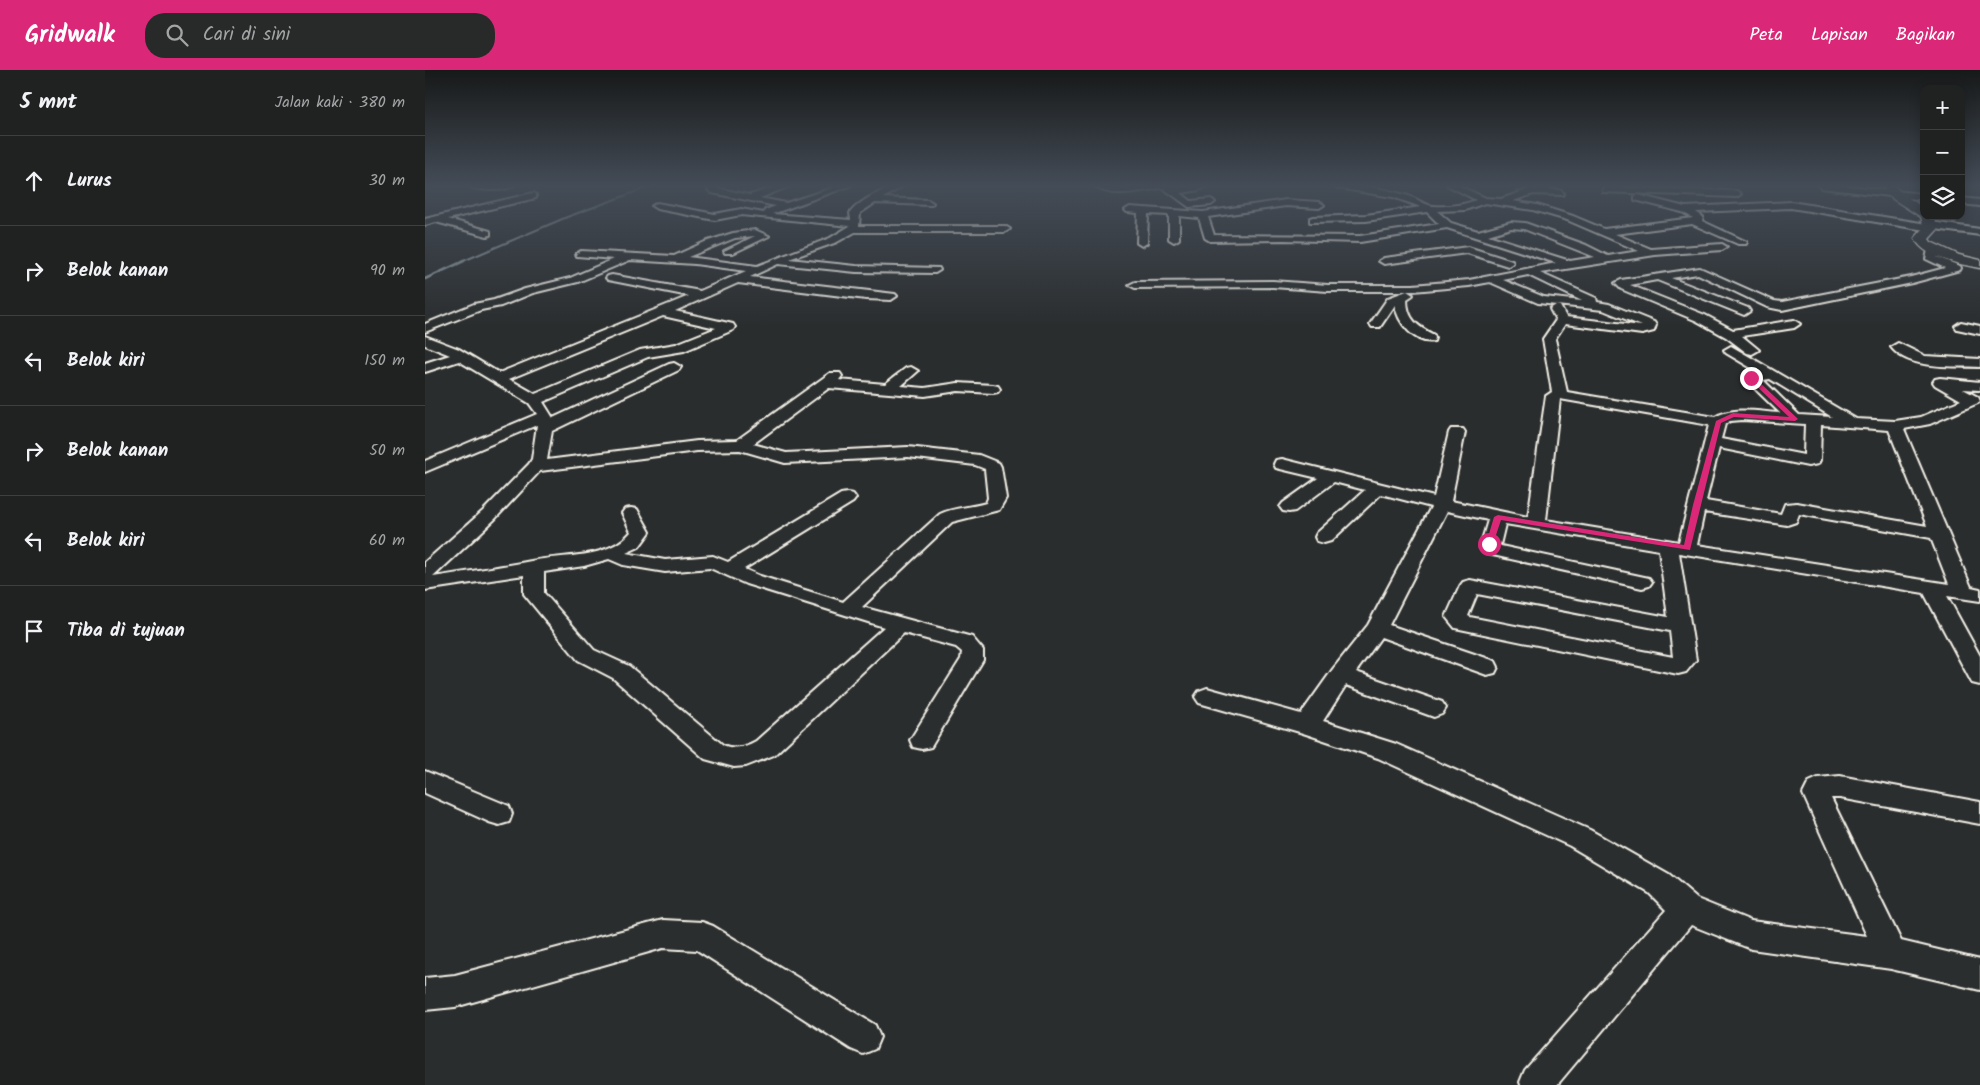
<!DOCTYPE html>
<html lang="id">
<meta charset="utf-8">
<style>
:root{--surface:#202222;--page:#282a2a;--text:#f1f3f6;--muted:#a2a4a5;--line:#3d3f40;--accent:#db2777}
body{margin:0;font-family:Kalam,sans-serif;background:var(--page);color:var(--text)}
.controls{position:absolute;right:15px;top:15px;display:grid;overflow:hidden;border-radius:10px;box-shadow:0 2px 12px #0003}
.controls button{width:45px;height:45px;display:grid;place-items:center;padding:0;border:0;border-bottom:1px solid var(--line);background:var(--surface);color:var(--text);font:25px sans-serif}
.stop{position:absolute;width:15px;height:15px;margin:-11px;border:4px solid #db2777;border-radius:50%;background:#fff}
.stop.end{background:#db2777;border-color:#fff;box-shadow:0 1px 5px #0008}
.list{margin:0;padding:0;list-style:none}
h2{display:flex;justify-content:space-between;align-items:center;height:65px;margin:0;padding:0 20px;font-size:21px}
h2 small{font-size:16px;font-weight:400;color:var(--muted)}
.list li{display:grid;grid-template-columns:32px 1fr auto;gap:15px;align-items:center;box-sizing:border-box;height:90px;padding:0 20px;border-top:1px solid var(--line)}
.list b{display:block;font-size:19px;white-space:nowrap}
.list em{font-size:16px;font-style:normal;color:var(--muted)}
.icon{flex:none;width:28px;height:28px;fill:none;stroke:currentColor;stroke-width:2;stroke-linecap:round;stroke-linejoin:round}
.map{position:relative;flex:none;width:1555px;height:1015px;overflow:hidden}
header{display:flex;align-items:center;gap:30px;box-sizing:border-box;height:70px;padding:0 25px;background:var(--accent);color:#fff}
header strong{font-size:24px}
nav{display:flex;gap:28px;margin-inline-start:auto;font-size:18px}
.search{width:350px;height:45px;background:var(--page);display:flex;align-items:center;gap:12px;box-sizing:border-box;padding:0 18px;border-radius:20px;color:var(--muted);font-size:19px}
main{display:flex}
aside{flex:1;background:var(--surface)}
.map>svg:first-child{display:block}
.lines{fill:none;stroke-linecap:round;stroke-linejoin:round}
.stream-far1{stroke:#8f9a9f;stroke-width:2}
.stream{stroke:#8f9a9f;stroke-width:2.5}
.minor-casing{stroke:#f4f1e8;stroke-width:4}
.highway-casing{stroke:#f4f1e8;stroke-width:3}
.minor{fill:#2a2d2e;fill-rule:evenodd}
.highway{fill:#2a2d2e;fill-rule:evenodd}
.route{fill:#db2777}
</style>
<header>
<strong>Gridwalk</strong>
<div class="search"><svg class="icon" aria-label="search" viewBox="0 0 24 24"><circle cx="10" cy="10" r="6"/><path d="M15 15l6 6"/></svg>Cari di sini</div>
<nav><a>Peta</a><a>Lapisan</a><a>Bagikan</a></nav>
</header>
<main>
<aside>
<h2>5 mnt<small>Jalan kaki · 380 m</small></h2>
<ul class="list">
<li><svg class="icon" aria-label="ahead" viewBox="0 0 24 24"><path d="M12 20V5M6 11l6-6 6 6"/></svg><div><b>Lurus</b></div><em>30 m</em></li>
<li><svg class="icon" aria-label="right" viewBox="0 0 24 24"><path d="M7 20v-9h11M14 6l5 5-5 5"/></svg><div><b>Belok kanan</b></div><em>90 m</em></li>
<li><svg class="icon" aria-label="left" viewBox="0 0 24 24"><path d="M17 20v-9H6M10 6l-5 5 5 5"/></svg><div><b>Belok kiri</b></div><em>150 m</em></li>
<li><svg class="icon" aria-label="right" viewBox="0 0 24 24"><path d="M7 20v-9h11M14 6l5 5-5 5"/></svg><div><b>Belok kanan</b></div><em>50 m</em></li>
<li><svg class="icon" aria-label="left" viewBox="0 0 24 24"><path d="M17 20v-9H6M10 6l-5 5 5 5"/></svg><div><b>Belok kiri</b></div><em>60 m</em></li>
<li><svg class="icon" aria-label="arrive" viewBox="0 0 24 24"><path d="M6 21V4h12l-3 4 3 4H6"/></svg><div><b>Tiba di tujuan</b></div></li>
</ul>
</aside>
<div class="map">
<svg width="1555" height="1015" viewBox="0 0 1555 1015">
<rect width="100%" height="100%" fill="#2a2d2e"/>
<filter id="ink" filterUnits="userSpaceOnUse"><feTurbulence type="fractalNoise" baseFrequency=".02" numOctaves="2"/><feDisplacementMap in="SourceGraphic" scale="10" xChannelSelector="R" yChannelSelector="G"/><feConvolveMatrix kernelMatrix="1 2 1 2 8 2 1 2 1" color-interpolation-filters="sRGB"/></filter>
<g filter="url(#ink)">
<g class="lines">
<path class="stream-far1" d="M36,192l106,-45 87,-32"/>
<path class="stream" d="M0,209l39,-18"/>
<g class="minor-casing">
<path id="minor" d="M47,115h42c-10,7 -30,5 -42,3z
M356,115h12l-33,13 26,5 55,-18h11l-80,29 79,6 -1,-7c10,-13 39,-28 55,-28l-22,13 45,2 5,3 -2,2 -56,-2 -15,10 -1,13h146l5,3 -5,3h-150l-18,10 -48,17 67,7 83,2 1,2 -5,3 -79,-1 -78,-8 -28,13 145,17 2,2 -6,4 -25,-1 -128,-16 -63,28 58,13 2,3 -2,3 -49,21 -36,6 -105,45 10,16 116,-54 5,-1 7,4 -2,3 -127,61 -5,29 150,-19 40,-1 93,-67h10l2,3 -3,4 46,4 21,-16 5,-1 7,4 -17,15 24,2 33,-5 35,2 5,1 2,3 -2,3 -5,1 -35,-2 -33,5 -96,-8 -76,56 33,9 122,-6 71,8 20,8 2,4 5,31 -7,12 -47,12 -90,85 110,30 11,13v10l-52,87 -9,2 -9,-2 -3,-7 51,-81 1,-7 -6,-5 -52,-14 -130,122 -28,11 -12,1 -29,-8 -92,-81 -35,-18 -54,-66v-19l-99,15v-28l58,-51 46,-47 3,-5 5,-34 -112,47v-11l112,-47 -8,-11 -70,-42 -34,11v-9l25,-8 -25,-10v-9l34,13 40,24 190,-77 -81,-16 -2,-2 2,-2 4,-1 88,16 46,-20 -51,-7 -65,-4 -52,22 -45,11 -32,13 -20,4 -56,22v-8l49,-20 20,-4 31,-11 45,-11 44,-19 -37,-3 -1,-2 5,-3 93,5 31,-14 28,-9 22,-3 14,6 -36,17h-8l-1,-2 31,-15 -20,2 -47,19 69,9 73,-28 20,-12 -109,-11 -26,5 -58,-11 -5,-3 5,-3 58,11 26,-5 23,4 1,-3 11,-4 -64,-13 -4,-3 4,-3 38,8zM238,246l53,12 -40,16 -36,6 -105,44 -26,-15zM315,380l45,13 123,-6 67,8 10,4 3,29 -2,5c-15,5 -32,4 -46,11l-97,88 -83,-26 -16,-7 109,-67 3,-4 -3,-4 -6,-1 -6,1 -113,68 -15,-6 -48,4 -39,-7 13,-6 11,-15 -13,-23 -6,-1 -6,1 -3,4 9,19c-23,28 -68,22 -100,29 -32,6 -65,11 -98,16l62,-58 45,-48 157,-20zM184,489l14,6 42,7 45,-4 36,16 138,43 -128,114c-11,6 -21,9 -33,4l-94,-79 -35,-16 -50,-57v-21l40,-6z
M668,115l29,3 27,-3h21l10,2 30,-2 -11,5 -18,3 10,8 20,-2 4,3 -4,3 -22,2 -26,-19c-21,2 -52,12 -70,-3z
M908,115c25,-2 52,4 76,11 8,3 18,10 25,10 15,1 29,-1 42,-6l-29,-15h10l29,13 15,1 31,-11 28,2 4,3 -1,2 -30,-1 -20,7 24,4 36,11 31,13 89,-11 -11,-6 -47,-12v-4l3,-1 47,12 106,-5 136,22 4,-2 49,7v6l-45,-6 -4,2 -140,-23 -95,4 7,5 -1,4 45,21 -1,2h-8l-46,-20 -77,10 36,15 71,-5 5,3 -5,3 -67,5 -115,18 56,25 1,4 12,2 45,18 2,3 -2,6 -12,3 -77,-10 -10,15 12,53 148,25c19,-11 45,-5 65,-4l-34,-33 -2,-3 2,-3 12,-2 -32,-19 -2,-3 7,-4 125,73 39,2 26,-4 40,-17 -26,-15 -2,-3 2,-3 5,-1 40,4v8l-17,-1 15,8 2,4 -2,2 -48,21 -26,5 67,158 9,2v12l-33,-5 33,60v29l-8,-2 -48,-90 -245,-40 17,107 -10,12 -8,2 -223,-46 -9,-11 14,-31 3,-4 7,-2 198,37 -9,-67 -154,-26 -5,21 1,1 148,32 3,4 -3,4 -7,2 -154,-34 -8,-7 8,-27 -41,-9 -58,114 106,36 3,6 -3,6 -8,2 -106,-38 -25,35 86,30 4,6 -4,6 -8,3 -88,-32 -23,36 73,23 194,86 79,45 28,24 54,22 116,15 -64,-142 6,-12 9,-4 22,-2 140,26v22l-140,-26h-9l70,143 79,19v30l-89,-21 -140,-20 -60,-24 -134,160h-36l-1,-3 5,-12 141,-160 -17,-17 -79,-47 -192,-88 -75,-25 -104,-30 -4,-6 4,-6 8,-3 94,26 32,-45 35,-44 63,-118 -50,-13 -50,47 -7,2 -7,-2 -2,-4 2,-4 48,-43 -31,-8 -39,29 -6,1 -6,-1 -3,-4 3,-4 35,-25 -42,-10 -2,-4 2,-4 6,-1 152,38 15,-65 2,-3h12l2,3 -14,69 77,16 18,-121 6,-4 -9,-53 13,-19 -6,-11 6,-4 4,1 6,11 76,9 -39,-16 -65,-7 -48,-21 -21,4 -56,5h-85l-55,-4 -138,1 -6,-3 6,-3 138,-1 55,4h85l56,-5 87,-17 -109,-35 -87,14 -76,-2 -74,1 -5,-3 -6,-20 -20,-2v23l-5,3 -5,-3v-24l-21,-1 -1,29 -5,3 -5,-3 1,-30 -11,-1 -2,-2 5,-3 73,5 83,-12 33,2 5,3 -5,3 -33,-2 -78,11 6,18 146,1 79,-12 -12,-12 -61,9 -56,1v-4l3,-1 53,-2 55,-8 -28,-10 -56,-9zM1060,133l48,7 34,10 72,31 -31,5 -22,-11 -61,-22 -14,-1 -33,9 -27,-8 -14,-12 28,-1zM1086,158l13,1 71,28 -25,4 -82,-26zM1103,205l54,26 -38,-4 -41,-17zM1345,309l62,38 -33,-2 -36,-35zM1135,329l149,26 -30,117 -133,-22zM1317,350l63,4 -1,31 -83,-16 4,-15 5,-3zM1396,355l68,5 38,96 -130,-23 -12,1 -4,10 -75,-13 13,-53 89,18 10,-2 2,-4zM1279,442l83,13 9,-3 3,-8 132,24 18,46 -252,-39zM1052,524l193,37 3,26 -203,-40 -2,-1z
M1392,115h23l84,9v6l-103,-12z
M1181,117l131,4 4,3 -4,3 -134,-5v-4z
M108,123l3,1v4l-88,21 42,12v4l-3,1 -51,-14 -11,3v-6z
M1536,128l19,2v6l-19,-2z
M1043,177l44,14 1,2 -5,3 -41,-13 -83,11 -5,-3 5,-3z
M1508,177l5,3 -1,7 23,9 1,2 -1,2 -48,13 -130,27 -15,-3 -69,-33 -27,4 77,30 2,3 -6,4 -87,-35 -27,5 75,30 28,15 61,-10 6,4 -6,4 -52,8 17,14 -7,4 -5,-1 -21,-16 -29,-16 -76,-32 -6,-6 6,-3 79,-12 74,33 8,1 129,-25 34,-9 -19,-9 2,-9z
M982,221l6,4 -6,4c0,20 10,27 27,36l1,3 -1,3c-19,4 -37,-20 -39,-36l-15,22h-8l-2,-3 18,-26z
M1536,252l19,4v8l-23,-5 -2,-3z
M1473,273l27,13 55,3v8c-25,-1 -72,3 -89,-20z
M0,701l84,35 3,8 -3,8 -10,3 -10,-3 -64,-29z
M238,850l39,2 11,4 162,99 5,12 -5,12 -12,5 -12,-5 -154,-99 -34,-2 -208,59 -30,3v-32l30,-3z"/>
</g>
<g class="highway-casing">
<path id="highway" d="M1457,115h12l7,8 23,15v8h10l4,13 -9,10 2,3 28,13 21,5v8c-20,-4 -57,-10 -65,-30l9,-10 -3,-11 -28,-18z"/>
</g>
<use href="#minor" class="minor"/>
<use href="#highway" class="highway"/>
</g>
</g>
<linearGradient id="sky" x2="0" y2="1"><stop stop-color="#171919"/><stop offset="0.45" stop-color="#444c57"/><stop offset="1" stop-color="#444c57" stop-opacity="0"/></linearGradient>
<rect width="1555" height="257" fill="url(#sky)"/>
<path class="route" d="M1324,306h4l45,43 -3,2 -61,-4 -13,6 -31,127 -189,-30 -8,24 -4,3 -3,-3 8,-27 4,-2 186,30 9,-40 23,-84 17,-8 56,4 -40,-38z"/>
</svg>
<div class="controls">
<button>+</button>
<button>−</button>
<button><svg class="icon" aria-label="layers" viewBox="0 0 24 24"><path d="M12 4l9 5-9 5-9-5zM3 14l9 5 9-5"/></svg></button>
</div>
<div class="stop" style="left:1064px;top:474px"></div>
<div class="stop end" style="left:1326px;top:308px"></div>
</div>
</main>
